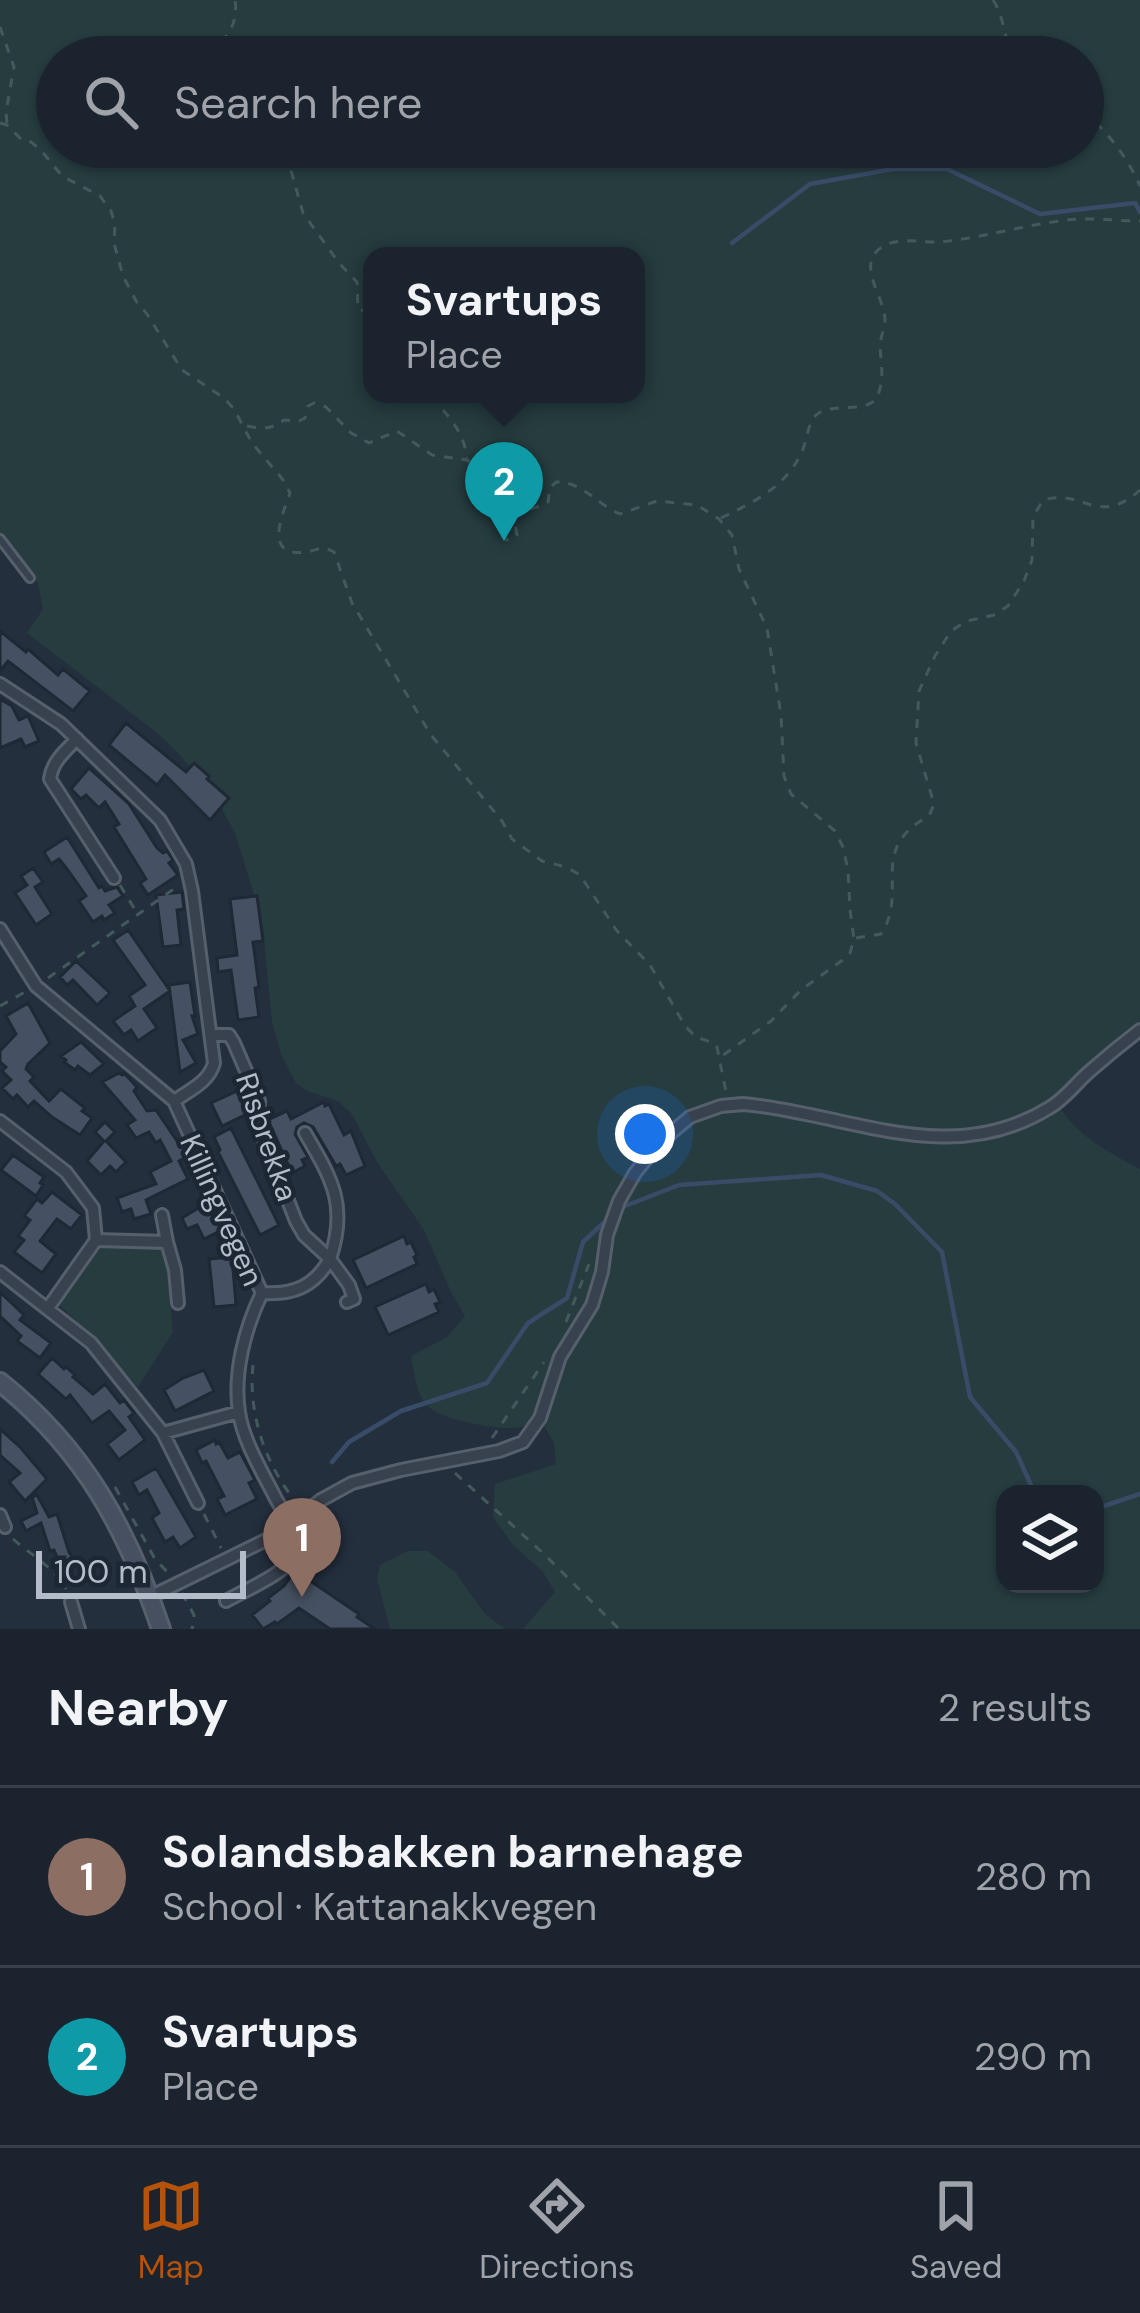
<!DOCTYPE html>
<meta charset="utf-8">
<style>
:root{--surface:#1b232e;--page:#242b36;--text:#f1f3f6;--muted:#a0a4aa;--line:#39404a;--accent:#b45309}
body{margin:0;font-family:"DM Sans",sans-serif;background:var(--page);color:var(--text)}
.controls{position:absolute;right:36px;bottom:36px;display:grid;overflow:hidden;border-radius:24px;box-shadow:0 3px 9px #0004}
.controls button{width:108px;height:108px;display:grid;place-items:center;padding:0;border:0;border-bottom:3px solid var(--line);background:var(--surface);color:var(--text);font:60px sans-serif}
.scale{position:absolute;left:36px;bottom:30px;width:210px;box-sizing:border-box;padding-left:12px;border:6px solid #b4bcc9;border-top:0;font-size:33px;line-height:42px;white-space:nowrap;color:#b4bcc9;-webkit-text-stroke:9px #1d2633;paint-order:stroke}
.you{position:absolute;left:645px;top:1134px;width:42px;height:42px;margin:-30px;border:9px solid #fff;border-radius:50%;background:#1a73e8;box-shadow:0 0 0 18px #1a73e833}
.badge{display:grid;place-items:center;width:78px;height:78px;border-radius:50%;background:var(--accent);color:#fff;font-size:39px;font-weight:700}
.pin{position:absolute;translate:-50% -99px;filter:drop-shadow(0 3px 6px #0008)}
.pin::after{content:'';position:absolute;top:63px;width:42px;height:36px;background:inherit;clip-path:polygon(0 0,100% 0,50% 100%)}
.popup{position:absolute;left:363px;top:247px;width:282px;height:156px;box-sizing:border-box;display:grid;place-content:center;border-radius:24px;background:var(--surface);filter:drop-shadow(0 3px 9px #0005);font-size:39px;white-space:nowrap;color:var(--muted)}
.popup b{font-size:45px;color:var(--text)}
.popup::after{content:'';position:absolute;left:50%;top:100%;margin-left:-24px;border:24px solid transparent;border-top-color:var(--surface)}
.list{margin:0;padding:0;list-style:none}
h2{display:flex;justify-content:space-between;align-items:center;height:156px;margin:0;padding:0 48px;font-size:51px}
h2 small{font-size:39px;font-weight:400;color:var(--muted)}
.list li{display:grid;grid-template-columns:78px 1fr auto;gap:36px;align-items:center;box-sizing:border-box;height:180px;padding:0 48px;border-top:3px solid var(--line)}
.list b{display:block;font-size:45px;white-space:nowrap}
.list p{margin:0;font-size:39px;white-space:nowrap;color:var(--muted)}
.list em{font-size:39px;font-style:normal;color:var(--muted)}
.icon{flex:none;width:66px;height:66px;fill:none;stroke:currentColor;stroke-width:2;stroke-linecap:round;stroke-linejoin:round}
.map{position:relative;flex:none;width:1140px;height:1629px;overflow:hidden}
.search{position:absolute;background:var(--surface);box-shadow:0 3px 9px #0004;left:36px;right:36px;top:36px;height:132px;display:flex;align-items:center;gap:30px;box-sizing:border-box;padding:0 42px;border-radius:66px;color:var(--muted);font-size:45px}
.sheet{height:516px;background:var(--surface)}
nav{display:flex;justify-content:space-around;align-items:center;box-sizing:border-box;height:168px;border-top:3px solid var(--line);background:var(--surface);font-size:33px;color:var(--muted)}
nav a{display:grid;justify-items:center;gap:6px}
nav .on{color:var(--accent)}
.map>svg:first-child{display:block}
.green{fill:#263c3f;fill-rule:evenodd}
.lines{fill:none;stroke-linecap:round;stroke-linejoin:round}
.stream{stroke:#394c67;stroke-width:4.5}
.building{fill:#455162;stroke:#1f2835;stroke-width:3}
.service-casing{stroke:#565f6c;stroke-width:12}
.minor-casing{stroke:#565f6c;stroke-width:16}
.secondary-casing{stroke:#565f6c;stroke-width:22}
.path{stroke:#44595c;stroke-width:3;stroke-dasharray:9 9;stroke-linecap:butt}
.service{stroke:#38414e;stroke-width:6}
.minor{stroke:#38414e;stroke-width:10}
.secondary{stroke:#465061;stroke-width:16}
.labels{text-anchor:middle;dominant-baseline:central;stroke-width:9;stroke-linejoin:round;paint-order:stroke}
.street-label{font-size:30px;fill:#b4bcc9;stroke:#1d2633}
</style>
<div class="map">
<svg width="1140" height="1629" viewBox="0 0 1140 1629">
<rect width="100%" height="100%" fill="#242f3e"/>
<path class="green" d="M0,0h1140v1022c-29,24 -65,47 -82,82 18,32 51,48 82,65v460h-617l32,-37 -12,-20 -30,-27 -20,-28 2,-33 61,-20 -2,-21 -12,-20c-9,1 -19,4 -28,5 -21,1 -78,-8 -90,-26 -9,-14 -10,-30 -13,-46l36,-19 18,-21 -15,-26 -26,-60 -47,-68 -25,-48 -14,-13 -31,-10 -11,-8 -15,-29 -9,-32 -10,-101 -27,-88 -16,-29 -38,-48 -25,-24 -129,-99 16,-24 -5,-26 -38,-38zM57,57h1026v90h-1026zM372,256h264v138h-264zM1005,1494h90v90h-90z
M102,1246l63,1 8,85 -35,55 -80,-84z
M408,1551h20l27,21 30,42 20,15h-115l-13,-50 3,-14z"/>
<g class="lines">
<path class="stream" d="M732,243l78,-59 83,-15h54l93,45 95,-11 5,9
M620,1208l59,-23 142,-10 56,16 18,13 47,48 28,145 46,55 19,42
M332,1462l17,-20 52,-31 86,-28 41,-60 39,-25 16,-56 29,-27
M1095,1509l45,-15"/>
</g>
<path class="building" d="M0,631l26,21 2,-3 30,26 5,-6 27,22 -17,20 -65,-50 -8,10z
M0,699l12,7 7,14 9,-4 11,25 -14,6 -4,-8 -21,9z
M126,723l60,49 8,-9 15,13 -2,3 22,19 -19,22 -45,-45 -8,10 -48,-40z
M89,768l40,36 28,44 6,5 4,-2 6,9 -4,3 9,12 -30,20 -8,-12 6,-4 -32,-52 5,-3 -14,-22 -6,6 -13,-13 -5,4 -10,-10z
M67,837l32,51 3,-2 3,5 12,-4 6,9 -14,9 6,8 -11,7 -2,-4 -9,6 -14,-21 7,-5 -19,-27 -8,-10 -8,5 -7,-12z
M33,868l10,14 -8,5 17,27 -16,11 -21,-32 12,-8 -6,-9z
M182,892l2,17 -7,1 4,35 -18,2 -7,-52z
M257,896l6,45 -10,1 6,45 -4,1 4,29 -21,3 -7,-50 -13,2 -1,-14 20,-3 -7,-56z
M128,930l42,61 -26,18 13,19 -19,13 -7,-11 -7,5 -11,-14 22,-15 -6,-10 16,-11 -32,-45z
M76,961l34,32 -13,12 -24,-25 -6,5 -7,-8z
M190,982l5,34h-3l6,18 -15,6 13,23 -16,9 -11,-87z
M28,1003l22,40 -22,21 -2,5 8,8 -4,4 19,20 12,-12 24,19 -3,3 10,7 -12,17 -28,-18 -18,-16 -6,6 -11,-12 -4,4 -11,-11 9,-8 -9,-9 4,-4 -6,-5v-11l16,-17 -10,-18z
M81,1042l23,22 -14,11 -12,-9 -3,4 -11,-8 2,-2 -5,-4z
M119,1073l3,2 2,-2 13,14 -3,4 13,20 9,-1 23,34 3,-1 7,13 -10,5 9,18 -42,21 5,14 -17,5 -3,-10 -9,3 -5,-14 39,-14 -6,-12 21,-11 -11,-21 -4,3 -7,-11 -13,6 -9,-13 8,-5 -33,-38z
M237,1091l1,3 6,-3 5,12 -5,3 3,8 -25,12 -11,-23z
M324,1102l1,4 4,-2 15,31 7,-4 14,35 -19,9 -6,-11 -4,2 -23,-39 -9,-4 -7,4 -2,7 13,23 -6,3 3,6 -13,7 -24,-53 19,-9 4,8z
M105,1122l10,10 -9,9 20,21 -10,10 -6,-6 -9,9 -14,-14 17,-20 -9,-9z
M231,1128l48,97 -19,10 -42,-83 2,-2 -6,-13z
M13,1155l31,22 -4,6 3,2 -7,11 -35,-26z
M52,1192l30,23 -11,14 -14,-10 -17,22 16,13 -14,19 -28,-21 10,-12 -6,-4 12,-16 -6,-4 13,-17 5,4z
M208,1202l17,34 -6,4 -3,-7 -12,6 -7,-14 -10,4 -5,-11z
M404,1236l3,8 4,-2 6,13 -3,2 3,7 -51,24 -13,-28z
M232,1257l4,48 -22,2 -5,-48z
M426,1284l3,8 5,-3 6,13 -5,2 4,8 -51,23 -13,-28z
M0,1292l24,23 -4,5 31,23 -11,15 -23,-17 4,-5 -21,-20z
M52,1358l12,11 2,-2 9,8 -2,2 20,17 12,-10 15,19 4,-3 10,13 -5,4 16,23 -26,20 -12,-16 18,-14 -16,-19 -17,12 -22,-28 -4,4 -28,-25z
M204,1370l10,21 -39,20 -11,-21 19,-12z
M0,1429l21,19 26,31 -22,22 -16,-19 11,-9 -20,-18z
M215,1440l1,4 3,-2 9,16 12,-6 15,28 -6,3 8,16 -32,16 -8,-16 7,-3 -18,-35 -4,2 -6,-13z
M156,1468l40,69 -16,11 -7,-11 -8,5 -13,-24 7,-5 -12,-23 -8,5 -7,-13z
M37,1495l12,22 8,-3 12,38 8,13 -14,6 -9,-21 -4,1 -9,-28 -15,8 -5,-10 16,-8 -5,-16z
M293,1573l8,5 2,-2 56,38 -2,3 18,12h-45l-31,-21 -22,16 -2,-2 -12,7 -11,-14 18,-14 -2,-3 16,-12z"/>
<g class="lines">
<g class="service-casing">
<path id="service" d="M0,539l30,39"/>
</g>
<g class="minor-casing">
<path id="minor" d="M0,684l61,40 99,96 26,44 6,27 22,172c-5,19 -24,27 -40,38
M77,739c-12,12 -25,23 -27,40l64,99
M0,929l36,57 138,115 88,192c-17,35 -29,80 -23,119 4,29 24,61 37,87 9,16 23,32 25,50 -15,25 -50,38 -75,52
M211,1035h18l5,8 25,58 -1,23 38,97 8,14 26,24c18,-54 2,-80 -25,-126
M0,1121l66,51 27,36 3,32 -48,68
M162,1215l5,27
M96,1240l71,2 8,28 3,33
M0,1272l91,71 72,90 35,70
M262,1293c31,2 52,-6 68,-34l19,26 5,14 -7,3
M163,1433l76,-21
M0,1515l5,12
M150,1597l124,-61 47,-36 31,-17 49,-13 98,-19 24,-9 17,-24 20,-61 32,-52 10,-33 5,-37 12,-34 16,-28 24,-30 31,-26 31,-11 22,-2c105,9 205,66 306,4 16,-9 27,-25 41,-37 16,-14 33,-28 50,-41
M71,1602l8,27"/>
</g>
<g class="secondary-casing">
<path id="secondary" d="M0,1382c84,67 127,147 161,247"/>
</g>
<path class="path" d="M993,0c12,17 10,40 22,57
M0,27l14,40 -8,45 1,11
M211,57c14,-20 28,-31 24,-57
M1083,110c24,22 44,46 57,76
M0,123l7,2 15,15 9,2 10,8 21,26 38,20 11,15 4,13 -1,19 9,33 13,25 11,13 35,56 42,28 10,11 18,34 32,38 6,12c-6,19 -29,65 16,59 13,-2 15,-7 28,0l18,51 79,132 71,86 10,18 30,22 24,6 14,8 37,56 33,34 35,61 11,11 18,6 3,4 9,45
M247,147l41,13 15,53 36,50 18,19 1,27 14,4
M437,394v9c15,17 27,31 30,55
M247,426c16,3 23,4 37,-6l15,1 6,-3 3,-12 6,-3 12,4 25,26 18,10 28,-12 35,24 35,5 21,17 25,37 4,21 -10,5 -9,-8 7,-14v-14
M513,514c12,-5 23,-5 35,-12l2,-14 6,-6c28,0 40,22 64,32l37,-13 40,4 22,14 13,16 7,34 28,59 14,87 3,61 7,18 44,37 8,16 5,23 2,40 4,29 -4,14 -6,6 -43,31 -30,31 -49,35
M721,518c33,-16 67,-32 82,-69 4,-10 5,-25 12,-33 17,-17 57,2 64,-24 5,-16 2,-29 1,-45 0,-10 5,-18 5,-27 0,-21 -26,-51 -8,-69 16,-16 44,-8 63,-9 42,-4 84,-17 127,-22 23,-3 49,1 73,1
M120,885l17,28
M856,938l25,-4c29,-44 -15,-84 48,-118l5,-12 -18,-61 3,-52 16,-35 16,-25 16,-10 27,-6 14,-9 16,-25 8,-21 1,-43 10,-17c41,-12 54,28 97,-10
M48,978l130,-92
M0,1006l25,-14
M566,1322l23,-58
M253,1365c-5,49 12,98 42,136
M492,1438l52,-76
M455,1473l89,81 75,75
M115,1487l40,72 15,16
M204,1514l17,34
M13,1539c18,16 42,29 53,50
M182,1593l12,22 -2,14"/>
<use href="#service" class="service"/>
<use href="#minor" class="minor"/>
<use href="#secondary" class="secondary"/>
</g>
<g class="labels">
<g class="street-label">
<text transform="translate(267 1137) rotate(71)">Risbrekka</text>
<text transform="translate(222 1210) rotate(66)">Killingvegen</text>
</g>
</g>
</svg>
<div class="controls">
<button><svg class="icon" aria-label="layers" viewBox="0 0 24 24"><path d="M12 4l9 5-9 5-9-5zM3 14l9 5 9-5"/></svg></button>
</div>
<div class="scale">100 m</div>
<div class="you"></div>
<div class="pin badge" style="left:302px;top:1597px;background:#8d6e63">1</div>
<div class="pin badge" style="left:504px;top:541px;background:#0f9aa8">2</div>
<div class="popup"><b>Svartups</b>Place</div>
<div class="search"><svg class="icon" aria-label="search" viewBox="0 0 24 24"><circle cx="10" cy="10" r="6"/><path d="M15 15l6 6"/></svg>Search here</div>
</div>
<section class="sheet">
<h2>Nearby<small>2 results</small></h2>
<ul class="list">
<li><span class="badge" style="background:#8d6e63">1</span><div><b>Solandsbakken barnehage</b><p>School · Kattanakkvegen</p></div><em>280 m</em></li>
<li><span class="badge" style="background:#0f9aa8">2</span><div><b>Svartups</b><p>Place</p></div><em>290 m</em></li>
</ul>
</section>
<nav>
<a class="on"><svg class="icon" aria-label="map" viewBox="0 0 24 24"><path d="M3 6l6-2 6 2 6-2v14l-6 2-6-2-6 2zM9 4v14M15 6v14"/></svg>Map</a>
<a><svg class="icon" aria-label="directions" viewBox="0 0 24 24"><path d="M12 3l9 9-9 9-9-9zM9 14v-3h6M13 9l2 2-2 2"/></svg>Directions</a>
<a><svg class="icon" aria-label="saved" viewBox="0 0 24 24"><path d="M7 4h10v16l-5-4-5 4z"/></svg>Saved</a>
</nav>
